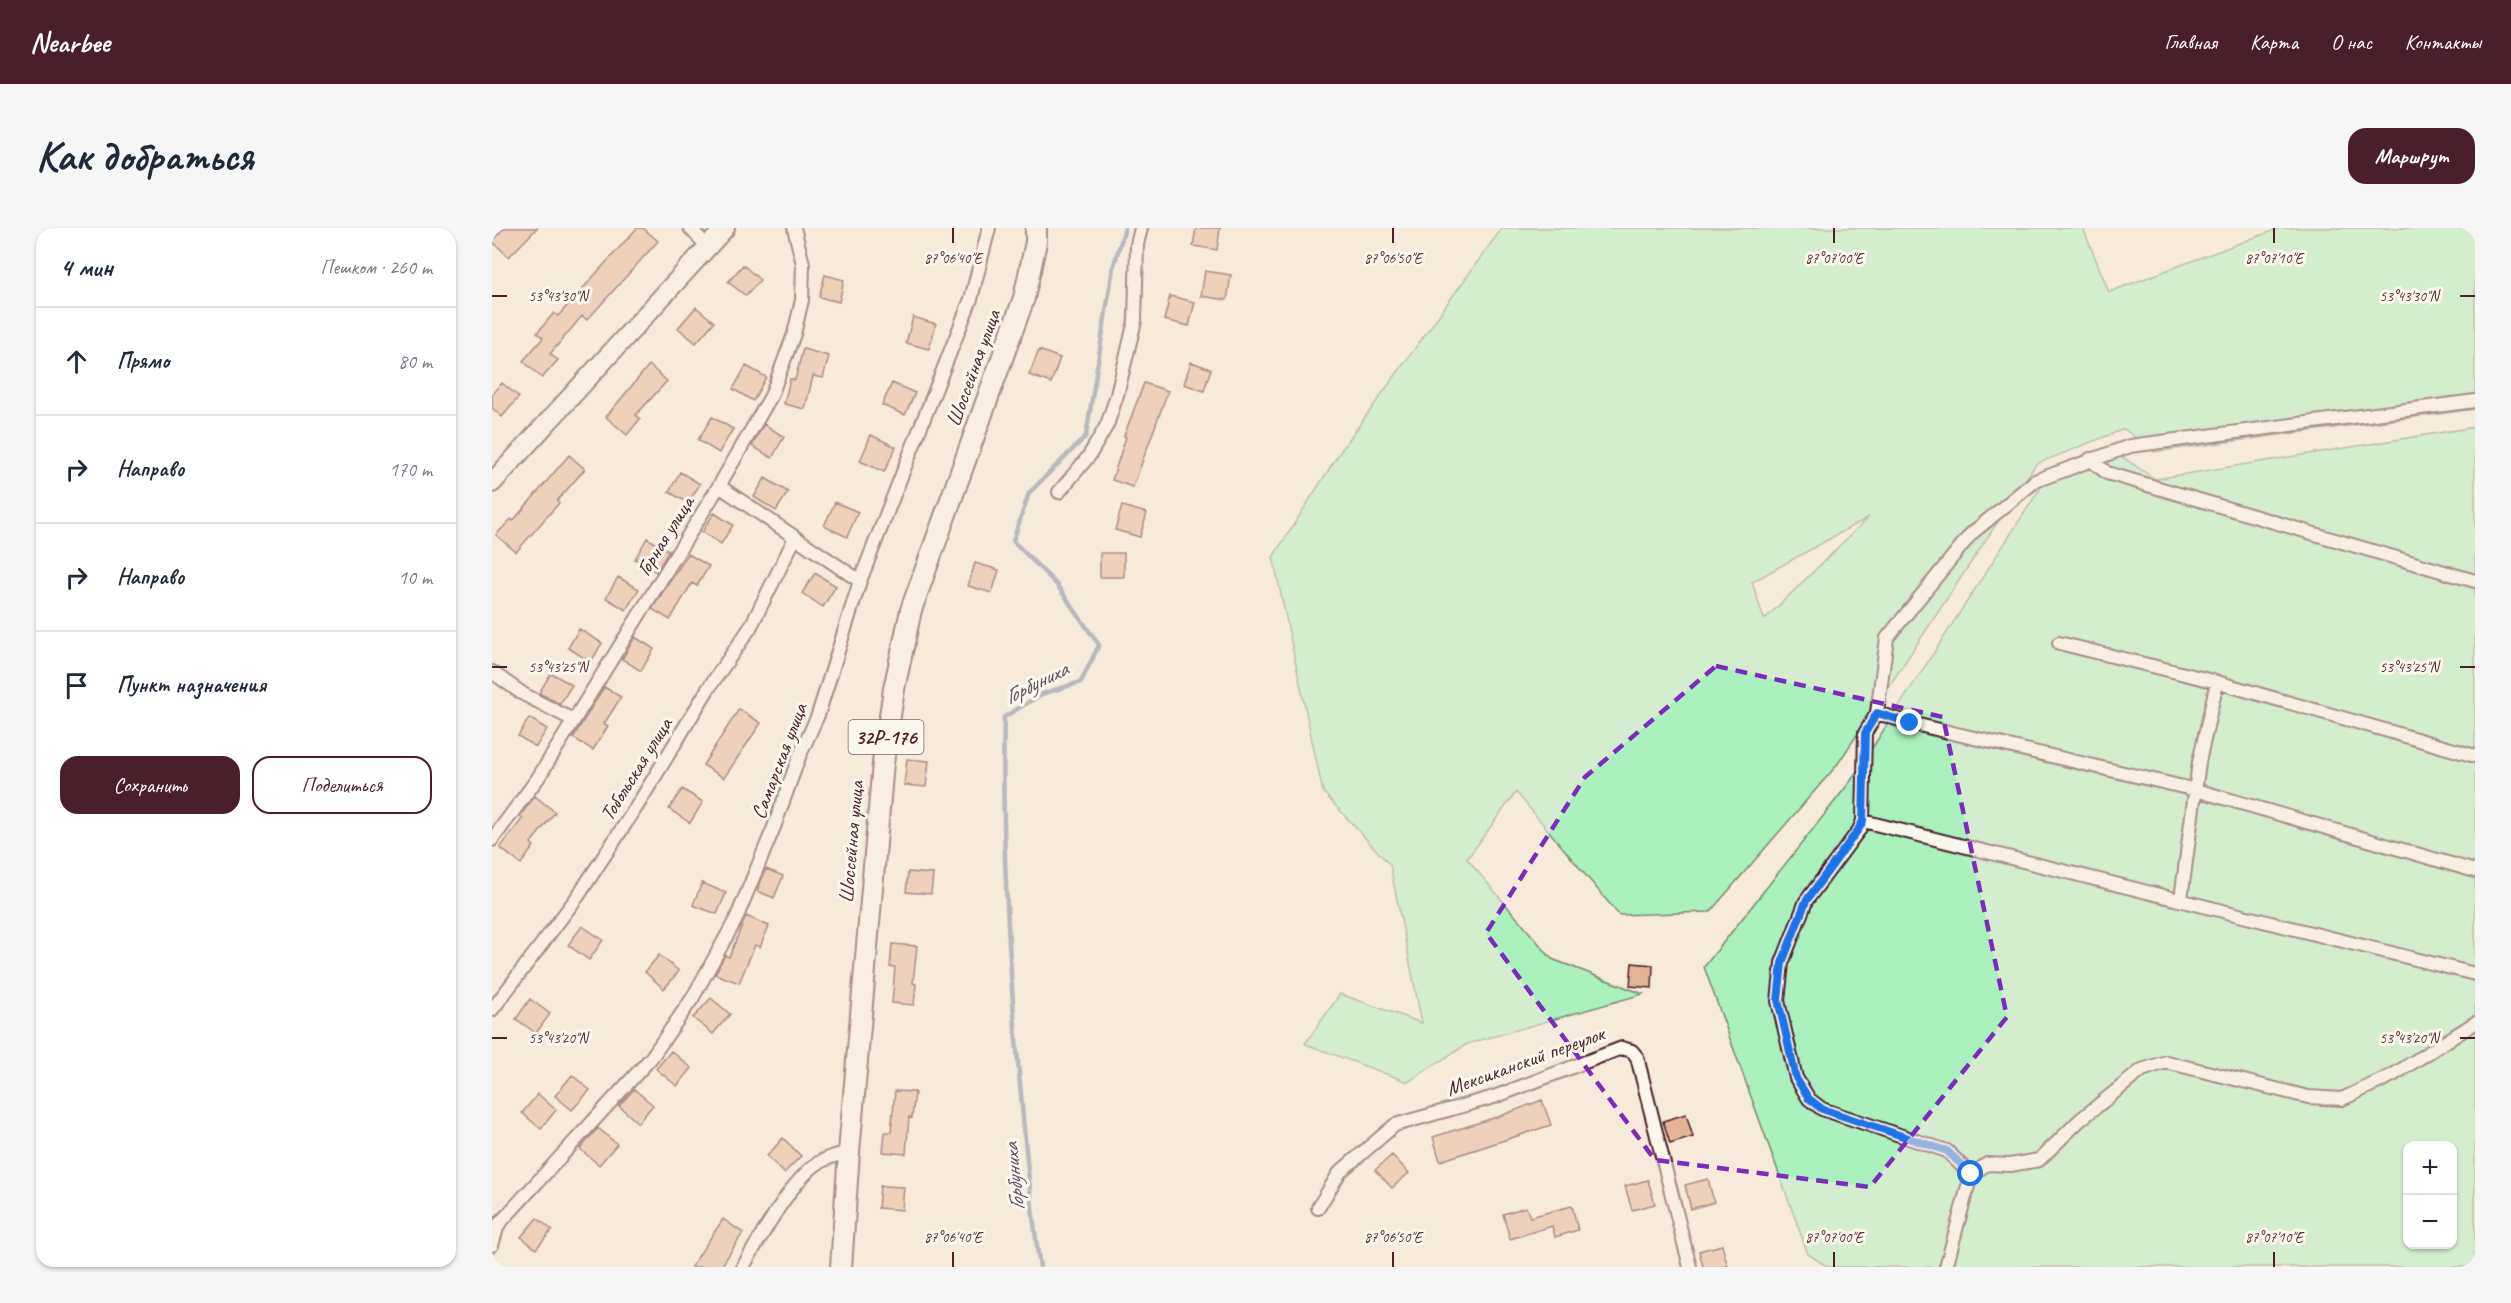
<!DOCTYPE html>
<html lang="ru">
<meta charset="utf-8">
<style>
:root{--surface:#fff;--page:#f6f6f7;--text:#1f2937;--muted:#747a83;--line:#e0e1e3;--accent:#4a1f2b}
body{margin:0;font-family:Caveat,sans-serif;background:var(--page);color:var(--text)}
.controls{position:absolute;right:18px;bottom:18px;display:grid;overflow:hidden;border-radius:12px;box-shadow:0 2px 4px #0004}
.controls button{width:54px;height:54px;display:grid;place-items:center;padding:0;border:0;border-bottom:2px solid var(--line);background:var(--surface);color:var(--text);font:30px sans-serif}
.stop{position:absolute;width:18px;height:18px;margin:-14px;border:4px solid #1a73e8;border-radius:50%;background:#fff}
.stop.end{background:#1a73e8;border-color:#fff;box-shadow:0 2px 6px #0008}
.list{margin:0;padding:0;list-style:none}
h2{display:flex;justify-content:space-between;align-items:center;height:78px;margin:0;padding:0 24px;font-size:26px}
h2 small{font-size:20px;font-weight:400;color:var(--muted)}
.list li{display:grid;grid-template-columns:39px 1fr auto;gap:18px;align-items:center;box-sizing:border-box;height:108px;padding:0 24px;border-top:2px solid var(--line)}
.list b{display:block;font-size:22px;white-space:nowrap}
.list em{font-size:20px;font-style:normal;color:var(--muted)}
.actions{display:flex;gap:12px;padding:18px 24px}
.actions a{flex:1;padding:14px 0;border:2px solid var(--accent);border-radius:18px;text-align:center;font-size:21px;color:var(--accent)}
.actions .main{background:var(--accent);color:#fff}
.icon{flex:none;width:33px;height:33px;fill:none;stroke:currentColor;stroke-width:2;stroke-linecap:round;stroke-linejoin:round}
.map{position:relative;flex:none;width:1983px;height:1039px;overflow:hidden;border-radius:18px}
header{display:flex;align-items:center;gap:36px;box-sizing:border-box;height:84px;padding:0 30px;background:var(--accent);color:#fff}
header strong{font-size:28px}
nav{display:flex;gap:33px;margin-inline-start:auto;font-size:21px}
.intro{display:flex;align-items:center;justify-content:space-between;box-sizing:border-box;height:144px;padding:0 36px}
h1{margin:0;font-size:42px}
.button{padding:15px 27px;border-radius:18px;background:var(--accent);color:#fff;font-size:21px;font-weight:700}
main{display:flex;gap:36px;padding:0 36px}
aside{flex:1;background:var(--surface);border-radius:18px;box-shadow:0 2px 4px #0004}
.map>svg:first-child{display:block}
.green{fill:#aaf1be;stroke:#7a8874;stroke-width:1.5;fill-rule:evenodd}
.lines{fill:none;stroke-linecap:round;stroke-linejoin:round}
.stream{stroke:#6e7f9b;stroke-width:4.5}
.building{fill:#e4b495;stroke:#4a1f2b;stroke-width:1.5}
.street-casing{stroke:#4a1f2b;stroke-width:16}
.secondary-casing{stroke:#4a1f2b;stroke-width:22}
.primary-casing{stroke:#4a1f2b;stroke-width:24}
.street{stroke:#fbf7ec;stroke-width:12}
.secondary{stroke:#fbf7ec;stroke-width:18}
.primary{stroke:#fbf7ec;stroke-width:20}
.route{stroke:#1a73e8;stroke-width:8}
.marked{fill:none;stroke:#7b2cbf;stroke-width:4.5;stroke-dasharray:12 8;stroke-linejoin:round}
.ticks{fill:none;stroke:#4a1f2b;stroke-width:2}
.labels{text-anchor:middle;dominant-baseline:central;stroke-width:6;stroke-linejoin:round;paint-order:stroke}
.shield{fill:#fbf7ec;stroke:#7f6065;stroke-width:1.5}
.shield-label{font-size:20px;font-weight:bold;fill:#4a1f2b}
.street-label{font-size:21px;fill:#4a1f2b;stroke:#fbf7ec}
.water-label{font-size:22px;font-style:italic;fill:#5c4f63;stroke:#fbf7ec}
.ticks-label{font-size:15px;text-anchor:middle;fill:#4a1f2b;stroke:#fbf7ec;stroke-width:6;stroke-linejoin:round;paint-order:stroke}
</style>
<header>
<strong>Nearbee</strong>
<nav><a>Главная</a><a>Карта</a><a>О нас</a><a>Контакты</a></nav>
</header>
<div class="intro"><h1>Как добраться</h1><a class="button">Маршрут</a></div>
<main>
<aside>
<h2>4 мин<small>Пешком · 260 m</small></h2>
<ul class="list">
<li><svg class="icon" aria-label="ahead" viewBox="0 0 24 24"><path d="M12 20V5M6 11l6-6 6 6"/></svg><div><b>Прямо</b></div><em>80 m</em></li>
<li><svg class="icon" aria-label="right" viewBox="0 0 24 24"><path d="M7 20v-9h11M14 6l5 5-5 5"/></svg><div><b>Направо</b></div><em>170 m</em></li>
<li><svg class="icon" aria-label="right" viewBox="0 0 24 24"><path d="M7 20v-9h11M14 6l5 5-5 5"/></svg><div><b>Направо</b></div><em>10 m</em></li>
<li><svg class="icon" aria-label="arrive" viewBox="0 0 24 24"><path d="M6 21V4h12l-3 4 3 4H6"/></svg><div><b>Пункт назначения</b></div></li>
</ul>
<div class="actions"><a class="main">Сохранить</a><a>Поделиться</a></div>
</aside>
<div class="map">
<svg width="1983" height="1039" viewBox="0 0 1983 1039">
<rect width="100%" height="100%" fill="#f6eadb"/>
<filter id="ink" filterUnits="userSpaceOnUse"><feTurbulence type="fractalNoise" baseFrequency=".0167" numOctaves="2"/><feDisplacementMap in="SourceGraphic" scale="12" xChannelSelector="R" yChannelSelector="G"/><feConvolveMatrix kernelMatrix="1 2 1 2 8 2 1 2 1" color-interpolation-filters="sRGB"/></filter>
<g filter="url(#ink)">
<path class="green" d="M1010,0h581l26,64 171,-64h195v181l-321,43 -30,-23 -88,35 -199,301 -127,147 -91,3 -103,-123 -49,67 85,100 91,35 -176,50 -59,38 -103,-38 35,-50 82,29 -32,-158 -67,-73 -50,-235 67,-105zM1377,289l-104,102h-1l-12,-37z
M1983,199v840h-647l-20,-13 -104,-287 146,-185 195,-301 70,-29 40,27zM1916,918h44v98h-44z"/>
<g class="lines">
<path class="stream" d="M548,1039c-9,-57 -14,-114 -19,-172 -12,-125 -20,-252 -17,-378l38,-23 39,-12 18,-37 -42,-60 -44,-44 16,-48 57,-57 27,-168 12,-40"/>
</g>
<path class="building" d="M12,0h33l-28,29 -17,-16z
M145,0h6l15,13 -71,79 -5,-4 -32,38 8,6 -16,18 -19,-17 20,-23 -6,-5 17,-20 4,3z
M704,0h24l-3,22 -24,-4z
M251,37l17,15 -14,16 -18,-14z
M713,43l26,4 -4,25 -26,-4z
M333,47l19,5 -5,22 -20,-5z
M678,68l25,6 -6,24 -25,-6z
M204,79l18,15 -18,21 -18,-15z
M421,89l23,7 -7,25 -23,-6z
M311,121l26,7 -6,22 -10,-2 -8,33 -21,-5 6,-25 5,1z
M547,122l21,8 -9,25 -22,-8z
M699,134l20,7 -7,22 -20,-7z
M157,137l18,16 -31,34 4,4 -13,16 -21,-18z
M254,138l20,11 -13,24 -20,-12z
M10,155l17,14 -17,20 -10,-9v-13z
M400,155l23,10 -10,22 -23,-10z
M652,155l24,8 -35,96 -21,-7 14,-43 -2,-1z
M220,189l21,12 -14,24 -21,-13z
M272,196l20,13 -12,21 -20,-12z
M379,207l25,12 -12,25 -24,-11z
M77,227l16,14 -28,32 2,2 -43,49 -20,-17 15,-16 2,2z
M188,244l20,12 -12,19 -19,-11z
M273,250l23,14 -12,19 -22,-14z
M343,274l23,10 -11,25 -23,-11z
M630,278l25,7 -7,24 -25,-7z
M222,285l19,12 -12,19 -19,-12z
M155,310l22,13 -13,21 -21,-13z
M608,325h24v24h-24z
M196,326l21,12 -12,20 -5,-3 -22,37 -18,-11z
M483,335l24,7 -7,23 -24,-7z
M323,345l21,13 -13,21 -21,-14z
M126,349l21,12 -13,21 -20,-12z
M87,401l23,14 -11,19 -23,-14z
M143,409l19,12 -13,22 -19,-12z
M59,445l21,12 -12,19 -21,-11z
M112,459l17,10 -17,27 4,2 -15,24 -20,-12z
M247,481l22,14 -37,55 -21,-13z
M37,490l18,11 -11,18 -18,-11z
M415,531l22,2 -3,26 -22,-2z
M190,561l21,13 -13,21 -21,-14z
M43,568l20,16 -24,31 3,3 -13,18 -21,-16 23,-30 -3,-2z
M274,641l17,7 -9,22 -17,-7z
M416,644l25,2 -2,20 -25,-2z
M210,655l24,10 -9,21 -24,-9z
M254,688l23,10 -9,21 -5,-2 -16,38 -24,-9 10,-19 4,2z
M90,698l21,14 -14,20 -21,-15z
M400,716l25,2 -4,37 3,1 -2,21 -22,-2 3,-36h-5z
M167,727l20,16 -15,18 -19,-17z
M1140,735l21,2 -1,23 -22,-2z
M219,770l19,16 -17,20 -20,-16z
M38,771l20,15 -14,19 -20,-14z
M179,823l21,17 -15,18 -21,-17z
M80,847l18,15 -18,20 -17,-14z
M142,861l19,16 -15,18 -19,-17z
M403,863l20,1 -3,26 -3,-1 -3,37 -23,-2 2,-20h6z
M46,866l18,16 -15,19 -19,-16z
M1050,872l9,25 -111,36 -7,-24 67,-21z
M1194,886l7,23 -23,7 -7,-23z
M106,900l19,16 -18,21 -19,-16z
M291,910l18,18 -17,17 -17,-17z
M900,927l17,18 -17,15 -17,-18z
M1216,951l6,23 -23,7 -6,-24z
M1156,952l7,24 -23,6 -7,-24z
M388,958l24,1 -2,23 -24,-2z
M1080,978l6,24 -23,7 -3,-11 -42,13 -7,-25 23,-7 4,10z
M45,990l15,12 -16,19 -15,-12z
M231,991l20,14 -22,34h-30z
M1230,1017l6,22h-25l-4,-16z"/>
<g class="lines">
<g class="street-casing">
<path id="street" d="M198,0l18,19
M1598,231l17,14 368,108
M227,258l141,95
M567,264l30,-36 18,-31 10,-30 18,-74 2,-76 4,-17
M1567,415l158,39 258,74
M0,444l31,22 50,26
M1385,485l33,10 286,67 279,81
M1371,593l612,153
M0,612l46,-62 181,-292 52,-90 23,-62 8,-34 1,-36 -9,-36
M1689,671l18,-137 18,-80
M0,782l86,-114 59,-90 71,-117 42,-61 45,-90
M1479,947l-24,-24 -125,-42 -13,-10 -13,-21 -18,-77 4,-38 24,-62 53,-71 4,-9 2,-88 12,-20 10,-75 84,-104 64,-53 95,-35 345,-45
M826,980l22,-36 55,-47 99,-28 128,-49 10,3 5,6 53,210
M0,1017l6,-20 153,-167 41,-59 44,-80 38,-92 25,-70 19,-42 42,-134 111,-282 18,-71
M251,1039c16,-27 51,-93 79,-106 8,-4 18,-7 27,-9
M1454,1039l25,-92 16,-11 23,1 29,-5 41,-40 62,-50 24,-8 142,35 34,2 51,-24 82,-52"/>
</g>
<g class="secondary-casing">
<path id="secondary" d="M0,255l233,-255"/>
</g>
<g class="primary-casing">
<path id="primary" d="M349,1039l8,-115 34,-389 11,-74 17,-79 113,-312 12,-56v-14"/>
</g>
<use href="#street" class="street"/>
<use href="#secondary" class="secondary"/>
<use href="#primary" class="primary"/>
</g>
</g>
<g class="lines" filter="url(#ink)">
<path class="route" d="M1418,495l-33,-10 -12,20 -2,88 -5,9 -52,71 -24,62 -4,37 18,78 13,21 13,10 125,42 24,23"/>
</g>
<path d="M0 0H1983V1039H0ZM1224,438l227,51 64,300 -137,170 -215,-27 -169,-227 99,-156z" fill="#f6eadb" fill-opacity=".55" fill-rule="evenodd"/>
<path class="marked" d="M1224,438l227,51 64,300 -137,170 -215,-27 -169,-227 99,-156z"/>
<path class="ticks" d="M461,0v15M901,0v15M1342,0v15M1782,0v15M0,68h15M1968,68h15M0,439h15M1968,439h15M0,810h15M1968,810h15M461,1024v15M901,1024v15M1342,1024v15M1782,1024v15"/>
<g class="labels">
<rect class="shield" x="356.5" y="492" width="75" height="34" rx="4.5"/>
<g class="shield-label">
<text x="394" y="509">32Р-176</text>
</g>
<g class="street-label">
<text transform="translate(481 140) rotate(-70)">Шоссейная улица</text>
<text transform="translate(173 308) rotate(-58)">Горная улица</text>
<text transform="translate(287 533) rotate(-69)">Самарская улица</text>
<text transform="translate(144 541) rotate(-58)">Тобольская улица</text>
<text transform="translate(359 614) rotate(-85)">Шоссейная улица</text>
<text transform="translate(1033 833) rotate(-20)">Мексиканский переулок</text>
</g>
<g class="water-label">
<text transform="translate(544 455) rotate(-27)">Горбуниха</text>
<text transform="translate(522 949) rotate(-96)">Горбуниха</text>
</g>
</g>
<g class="ticks-label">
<text x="461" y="35">87°06'40"E</text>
<text x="901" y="35">87°06'50"E</text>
<text x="1342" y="35">87°07'00"E</text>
<text x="1782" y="35">87°07'10"E</text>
<text x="66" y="73">53°43'30"N</text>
<text x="1917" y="73">53°43'30"N</text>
<text x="66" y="444">53°43'25"N</text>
<text x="1917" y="444">53°43'25"N</text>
<text x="66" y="815">53°43'20"N</text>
<text x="1917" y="815">53°43'20"N</text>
<text x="461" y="1014">87°06'40"E</text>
<text x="901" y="1014">87°06'50"E</text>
<text x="1342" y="1014">87°07'00"E</text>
<text x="1782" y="1014">87°07'10"E</text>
</g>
</svg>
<div class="controls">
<button>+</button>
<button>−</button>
</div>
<div class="stop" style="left:1479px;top:946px"></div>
<div class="stop end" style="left:1418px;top:495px"></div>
</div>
</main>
